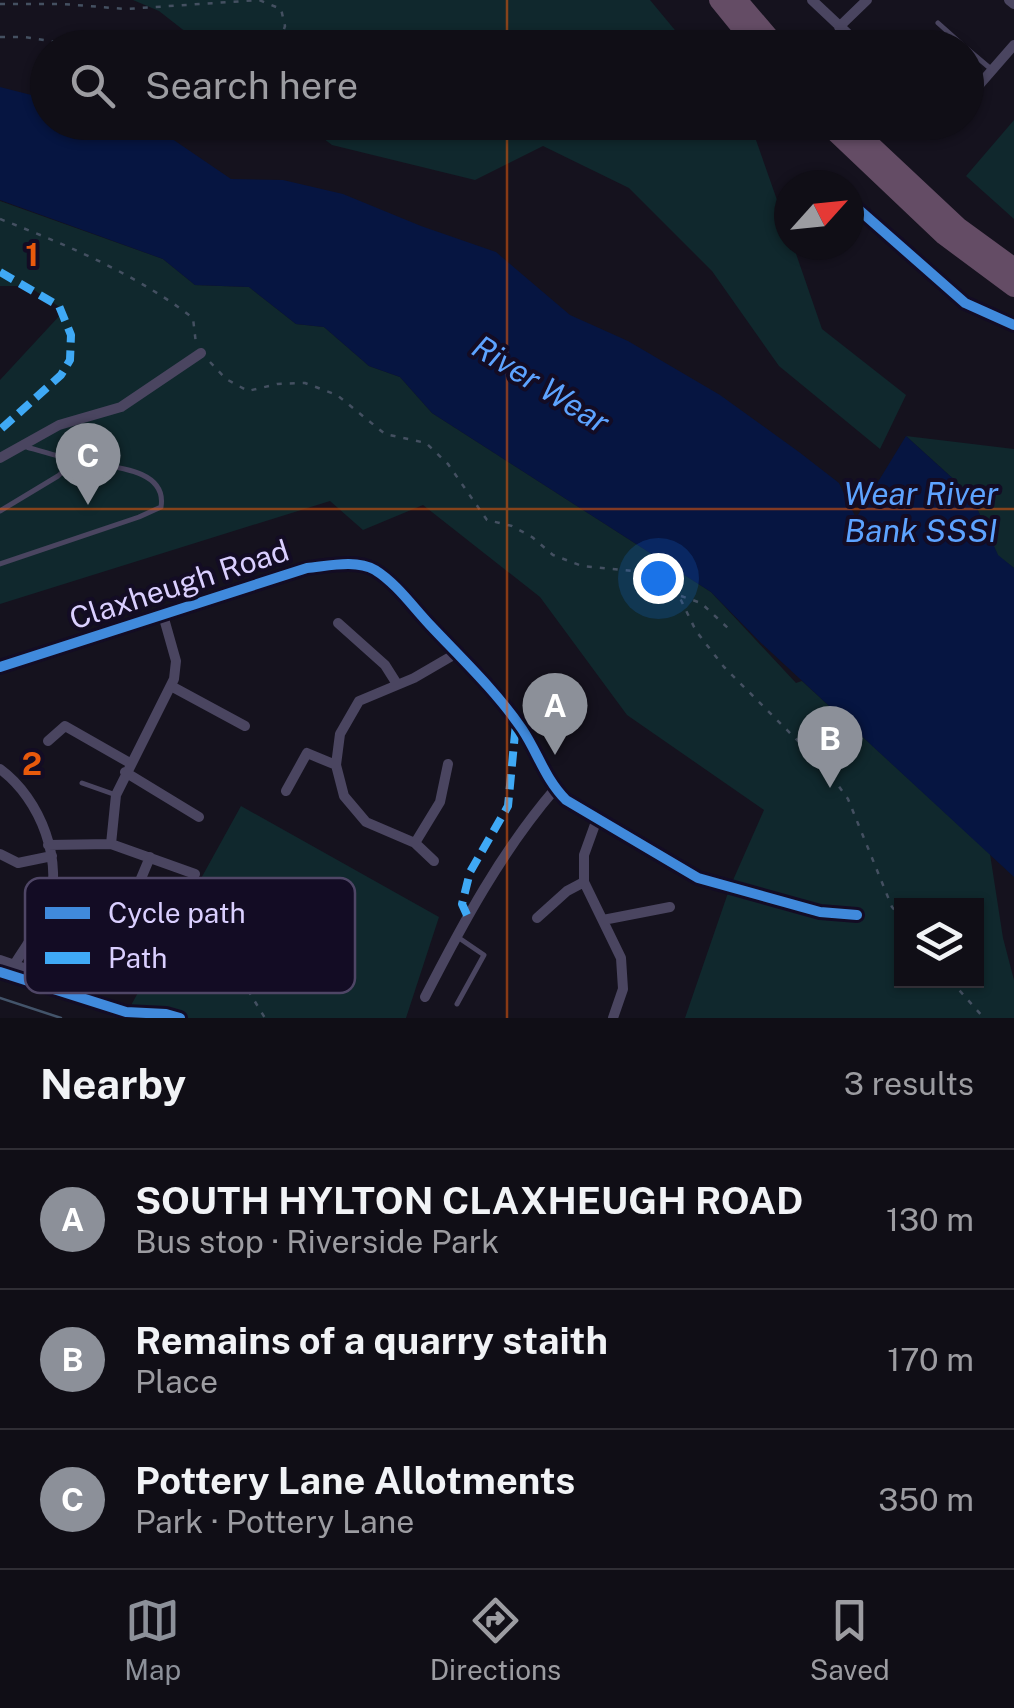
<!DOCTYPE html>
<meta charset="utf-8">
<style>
:root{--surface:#100e16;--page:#1e1c23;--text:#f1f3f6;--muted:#9c9ca1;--line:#302e35;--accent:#8c9099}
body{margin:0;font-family:"Public Sans",sans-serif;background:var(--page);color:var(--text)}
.controls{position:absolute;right:30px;bottom:30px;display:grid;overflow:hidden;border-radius:0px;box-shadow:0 2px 8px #0004}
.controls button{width:90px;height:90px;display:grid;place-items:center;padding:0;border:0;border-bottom:2px solid var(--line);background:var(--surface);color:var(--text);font:50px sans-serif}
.compass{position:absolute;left:774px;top:170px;width:90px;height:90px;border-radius:50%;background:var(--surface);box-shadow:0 2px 8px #0004;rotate:63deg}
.you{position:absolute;left:658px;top:578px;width:35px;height:35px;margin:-25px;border:8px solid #fff;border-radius:50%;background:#1a73e8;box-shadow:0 0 0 15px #1a73e833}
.badge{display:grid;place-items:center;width:65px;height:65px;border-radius:50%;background:var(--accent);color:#fff;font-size:32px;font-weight:700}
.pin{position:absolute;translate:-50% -82px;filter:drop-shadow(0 2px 5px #0008)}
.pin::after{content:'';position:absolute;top:52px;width:35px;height:30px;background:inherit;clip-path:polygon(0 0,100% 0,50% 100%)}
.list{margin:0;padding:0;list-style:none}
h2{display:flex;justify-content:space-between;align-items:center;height:130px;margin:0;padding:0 40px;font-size:42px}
h2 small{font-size:32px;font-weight:400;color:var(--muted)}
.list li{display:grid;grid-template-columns:65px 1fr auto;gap:30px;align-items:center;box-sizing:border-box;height:140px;padding:0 40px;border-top:2px solid var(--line)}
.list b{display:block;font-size:38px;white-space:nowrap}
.list p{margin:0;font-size:32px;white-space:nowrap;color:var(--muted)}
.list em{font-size:32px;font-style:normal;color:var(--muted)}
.icon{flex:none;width:55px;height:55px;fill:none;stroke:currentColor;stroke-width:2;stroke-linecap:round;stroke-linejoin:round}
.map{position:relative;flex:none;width:1014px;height:1018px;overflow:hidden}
.search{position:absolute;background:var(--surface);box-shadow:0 2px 8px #0004;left:30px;right:30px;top:30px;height:110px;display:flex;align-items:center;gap:25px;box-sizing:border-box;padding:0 35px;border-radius:55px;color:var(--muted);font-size:38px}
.sheet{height:550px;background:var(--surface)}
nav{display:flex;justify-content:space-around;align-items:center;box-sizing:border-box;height:140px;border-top:2px solid var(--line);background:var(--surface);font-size:28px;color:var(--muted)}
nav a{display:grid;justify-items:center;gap:5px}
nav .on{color:var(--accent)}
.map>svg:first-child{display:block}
.green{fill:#10282d;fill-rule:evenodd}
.water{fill:#061541}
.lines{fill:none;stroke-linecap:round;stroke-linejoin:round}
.path{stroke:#445061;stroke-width:2.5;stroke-dasharray:5 8;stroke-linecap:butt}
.lane{stroke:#4a4560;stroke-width:5}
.street{stroke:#4a4560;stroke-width:10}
.highway{stroke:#644c65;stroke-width:20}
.tram{stroke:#43546a;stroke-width:2.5}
.quiet{stroke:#3fa9f5;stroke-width:8;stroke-dasharray:15 8;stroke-linecap:butt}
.cycleway-casing{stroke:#130c24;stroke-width:16}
.cycleway{stroke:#408adc;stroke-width:10}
.grid{fill:none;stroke:#e8590c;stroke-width:2.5;stroke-opacity:0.55}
.labels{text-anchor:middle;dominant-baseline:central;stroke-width:8;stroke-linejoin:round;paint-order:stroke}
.street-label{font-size:30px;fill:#dacfff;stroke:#130c24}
.water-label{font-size:32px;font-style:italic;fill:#5da3ff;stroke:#130c24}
.key{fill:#130c24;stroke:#4f4666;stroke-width:2.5}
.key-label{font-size:28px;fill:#dacfff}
.grid-label{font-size:32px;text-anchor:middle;font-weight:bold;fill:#e8590c;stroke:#130c24;stroke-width:8;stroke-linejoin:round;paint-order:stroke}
</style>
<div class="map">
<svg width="1014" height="1018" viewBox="0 0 1014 1018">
<rect width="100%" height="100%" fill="#15121e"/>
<path class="green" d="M133,0h517l39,47h-484l-46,-36z
M1014,120v99l-48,-43z
M303,123h447l39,111v11h4l29,84 84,66 -26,54 -101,-83 -67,-95 -83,-83 -86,-42 -68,34 -143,-35z
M0,201l163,58 32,26 54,2 47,37 28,3 45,39 31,11 32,36 279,179 85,91 6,-2 188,173 13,84 11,42v38h-329l45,-131 34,-77 -137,-95 -87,-118 -117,-92 -60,25 -33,-29 -330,103v-224l62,-67 -4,-7 -30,-20h-28zM902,906h74v75h-74l-1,-62 -6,-9 7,1z
M906,436l108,13v119l-16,-12 -27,-61z
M241,806l198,111 -33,101h-282z"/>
<path class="water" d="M0,87l47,12 1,23 83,1 31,9 69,47 52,1 60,14 78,32 75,26 74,63 58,26 92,54 79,57 40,31 17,35 50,-82 65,59 27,60 16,13v309l-254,-235 -49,-50 -279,-179 -32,-36 -31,-11 -45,-39 -28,-3 -47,-37 -54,-2 -32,-26 -163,-59z"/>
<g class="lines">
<path class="path" d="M0,4h63l63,5 133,-9 22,9 4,17 -7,22
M0,37h24l70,11
M0,219c67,26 136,55 193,99l3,26
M210,362l16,17 22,12 29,-7 28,-1 32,12 48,39 41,9 22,21 39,56 25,6 20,11 21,18 29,11 61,6 22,11 14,13 17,35 28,36 103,103 21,29 44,108 10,12
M681,596l20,7 28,26
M205,880l37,29 8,42 -4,36 19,31
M251,950c16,-5 31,-6 39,12l-4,5
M951,981l33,37"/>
<path class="lane" d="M938,23l28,25
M966,48l25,21
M0,511l58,-35 18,-16
M0,564l139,-47 22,-10c7,-41 -57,-40 -83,-46 -18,-4 -37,-10 -55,-15
M82,783l34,12
M457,1004l27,-49 -25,-17"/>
<path class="street" d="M812,0l51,48
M1009,0l5,4
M839,27l28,-27
M966,100l48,-55
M0,458l59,-33 62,-18 80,-54
M338,623l47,42 12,19
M0,667l307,-99c21,-2 49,-9 68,2 21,13 38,37 55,55 31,33 66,66 92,104 16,24 23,50 44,71l132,78 122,34 37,3
M171,686l74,40
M48,741l17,-15 65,37
M0,769c41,30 65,94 47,141 -8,19 -22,37 -33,55
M125,772l74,45
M286,791l21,-38 29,12
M597,819l-13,36v27l37,76 2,31 -10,29
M415,843l25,-41 8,-38
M111,844l5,-49 58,-116 2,-18 -13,-46
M48,845l63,-1 84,30
M0,854l18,9 34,-7
M434,861l-19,-18 -49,-21 -22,-26 -8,-31 4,-31 19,-33 55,-23 43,-25
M127,912l23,-55
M537,918l30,-27 17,-9
M603,920l67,-13
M0,960l76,26
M425,997c38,-74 76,-145 130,-208"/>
<path class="highway" d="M719,0l39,48
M737,0l41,48
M825,122l119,113 70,52
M846,122l112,105 56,41"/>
<path class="tram" d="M0,998l61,20"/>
<path class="quiet" d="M0,272l59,34 12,29 -1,25 -9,15 -61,55
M467,915l-5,-11 8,-32 38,-66 8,-83"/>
<g class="cycleway-casing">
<path id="cycleway" d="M849,201l116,102 49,22
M0,667l307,-99c21,-2 49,-9 68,2 21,13 38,37 55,55 31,33 66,66 92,104 16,24 23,50 44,71l132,78 122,34 37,3
M0,972l126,40 40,2 14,4"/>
</g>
<use href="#cycleway" class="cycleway"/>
</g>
<path class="grid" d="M507,0v48M507,122v896M0,509h1014"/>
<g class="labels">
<g class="street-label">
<text transform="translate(179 584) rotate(-18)">Claxheugh Road</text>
</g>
<g class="water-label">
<text transform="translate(541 384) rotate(32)">River Wear</text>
<text x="921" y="493">Wear River<tspan x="921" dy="37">Bank SSSI</tspan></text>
</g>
</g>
<rect x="25" y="878" width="330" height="115" rx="15" class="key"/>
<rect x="45" y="907" width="45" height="12" fill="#408adc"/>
<rect x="45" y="952" width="45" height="12" fill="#3fa9f5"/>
<g class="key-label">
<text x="108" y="923">Cycle path</text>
<text x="108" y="968">Path</text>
</g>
<g class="grid-label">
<text x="32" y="266">1</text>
<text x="32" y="775">2</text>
</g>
</svg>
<div class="controls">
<button><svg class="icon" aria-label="layers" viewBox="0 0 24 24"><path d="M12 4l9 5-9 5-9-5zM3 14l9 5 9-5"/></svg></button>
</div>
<svg class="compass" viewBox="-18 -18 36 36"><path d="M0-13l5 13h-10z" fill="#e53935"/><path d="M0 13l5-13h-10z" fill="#9c9ca1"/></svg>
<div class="you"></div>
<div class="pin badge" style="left:555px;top:755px">A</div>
<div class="pin badge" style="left:830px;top:788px">B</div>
<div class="pin badge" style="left:88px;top:505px">C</div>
<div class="search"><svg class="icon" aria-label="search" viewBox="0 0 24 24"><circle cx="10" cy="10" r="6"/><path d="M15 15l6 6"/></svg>Search here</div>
</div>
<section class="sheet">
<h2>Nearby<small>3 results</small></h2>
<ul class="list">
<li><span class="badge">A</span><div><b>SOUTH HYLTON CLAXHEUGH ROAD</b><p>Bus stop · Riverside Park</p></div><em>130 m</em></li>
<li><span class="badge">B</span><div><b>Remains of a quarry staith</b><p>Place</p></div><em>170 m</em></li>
<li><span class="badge">C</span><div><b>Pottery Lane Allotments</b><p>Park · Pottery Lane</p></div><em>350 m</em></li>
</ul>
</section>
<nav>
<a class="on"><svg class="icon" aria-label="map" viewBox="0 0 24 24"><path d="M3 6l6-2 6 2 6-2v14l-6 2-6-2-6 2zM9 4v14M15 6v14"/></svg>Map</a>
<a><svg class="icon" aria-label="directions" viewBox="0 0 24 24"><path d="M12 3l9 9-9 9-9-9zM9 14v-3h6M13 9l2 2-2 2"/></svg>Directions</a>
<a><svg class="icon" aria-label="saved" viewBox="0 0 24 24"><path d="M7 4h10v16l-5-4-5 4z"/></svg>Saved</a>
</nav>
